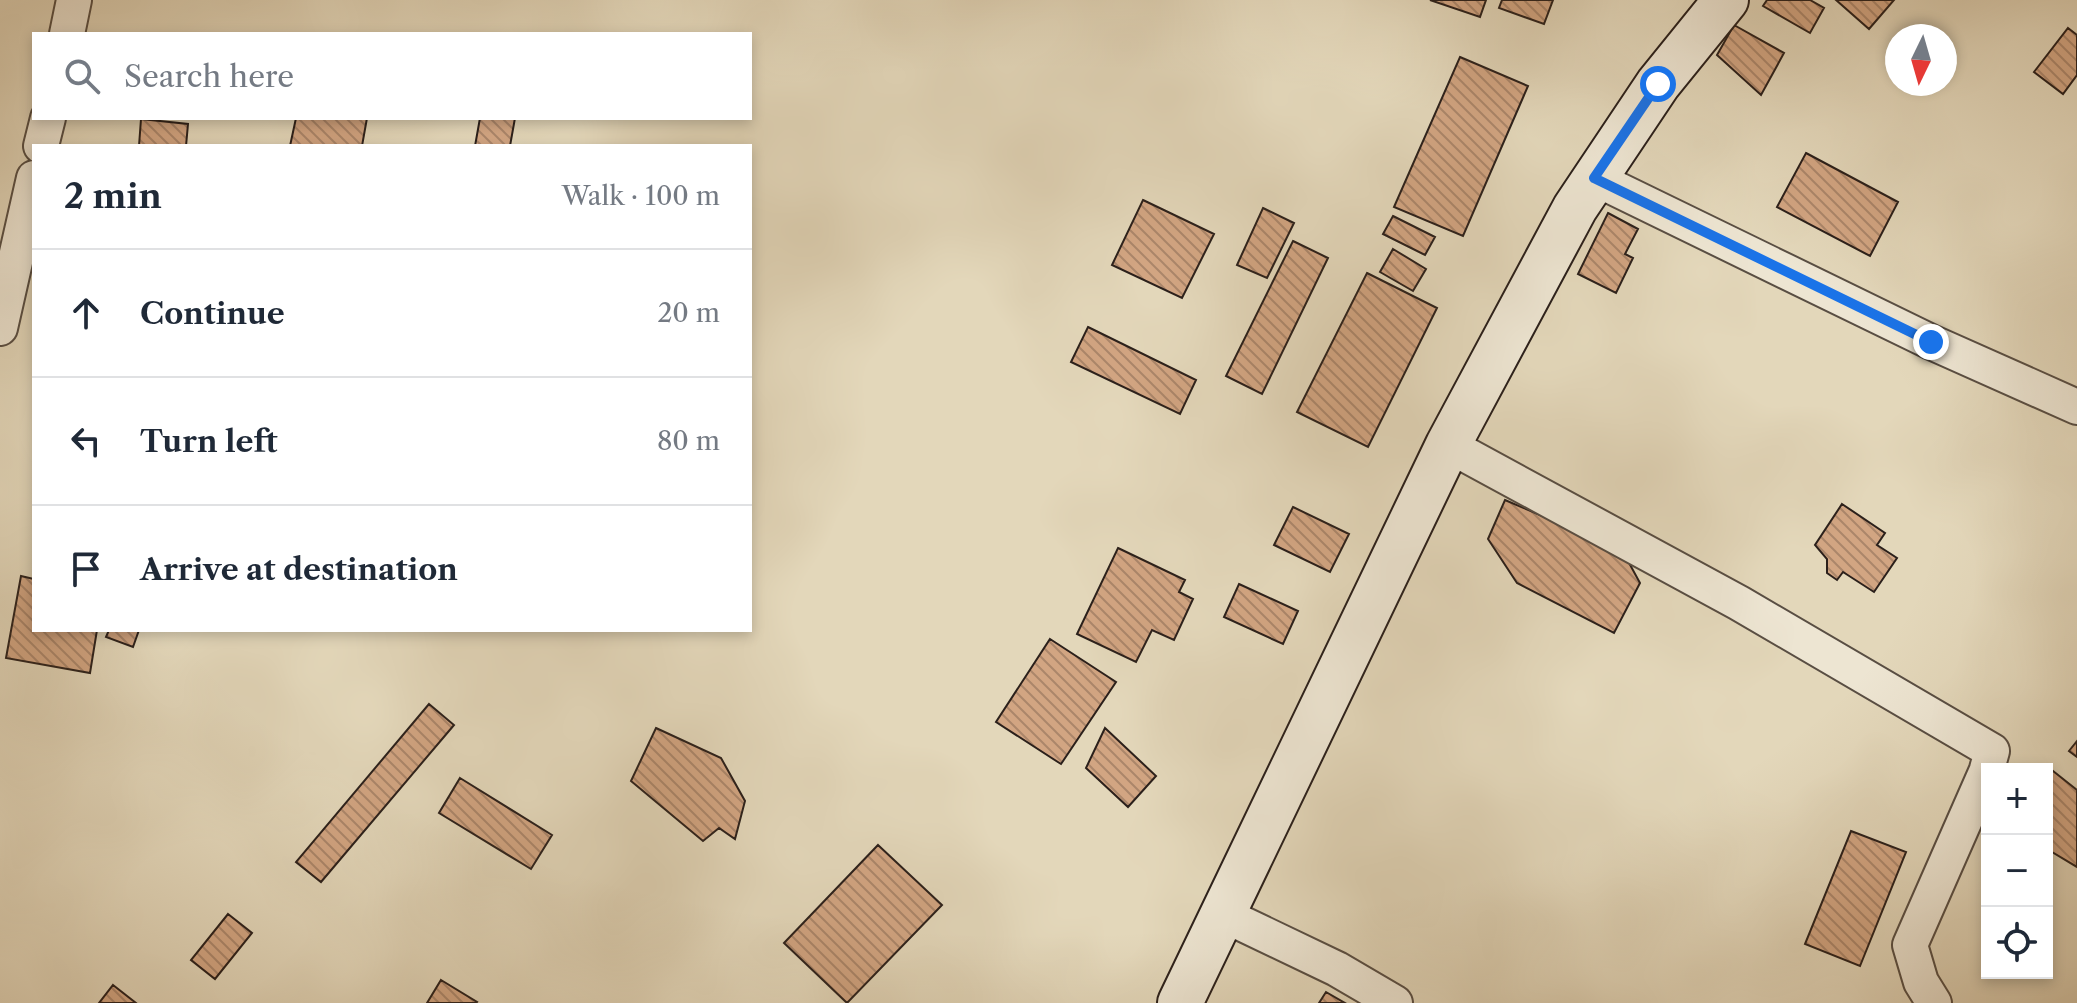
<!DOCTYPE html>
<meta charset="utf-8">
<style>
:root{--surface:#fff;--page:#f2f2f3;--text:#1f2937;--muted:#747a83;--line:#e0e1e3}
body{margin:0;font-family:"Libre Caslon Text",serif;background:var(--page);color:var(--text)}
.controls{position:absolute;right:24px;bottom:24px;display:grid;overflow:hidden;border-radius:0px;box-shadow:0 4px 12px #0003}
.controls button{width:72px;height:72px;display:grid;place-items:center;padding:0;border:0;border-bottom:2px solid var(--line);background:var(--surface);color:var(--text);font:40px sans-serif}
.compass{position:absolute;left:1885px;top:24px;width:72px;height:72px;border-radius:50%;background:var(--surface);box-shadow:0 4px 12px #0003;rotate:185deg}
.stop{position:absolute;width:24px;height:24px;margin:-18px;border:6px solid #1a73e8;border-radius:50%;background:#fff}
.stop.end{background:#1a73e8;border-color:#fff;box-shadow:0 2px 8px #0008}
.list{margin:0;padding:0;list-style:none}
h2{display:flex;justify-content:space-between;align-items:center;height:104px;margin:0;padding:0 32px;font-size:34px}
h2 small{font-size:26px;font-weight:400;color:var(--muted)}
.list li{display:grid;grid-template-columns:52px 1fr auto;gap:24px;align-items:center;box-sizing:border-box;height:128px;padding:0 32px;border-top:2px solid var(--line)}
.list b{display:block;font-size:30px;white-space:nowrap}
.list em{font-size:26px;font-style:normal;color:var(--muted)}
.icon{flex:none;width:44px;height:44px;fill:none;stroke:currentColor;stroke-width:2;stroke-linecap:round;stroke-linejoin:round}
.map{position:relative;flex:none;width:2077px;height:1003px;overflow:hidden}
.search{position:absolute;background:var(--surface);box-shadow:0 4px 12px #0003;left:32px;top:32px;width:720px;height:88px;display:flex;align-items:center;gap:20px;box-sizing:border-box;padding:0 28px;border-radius:0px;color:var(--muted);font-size:30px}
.panel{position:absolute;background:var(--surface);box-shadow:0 4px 12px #0003;left:32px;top:144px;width:720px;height:488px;border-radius:0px}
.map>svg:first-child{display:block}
.building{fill:url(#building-back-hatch);stroke:#2b201b;stroke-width:2}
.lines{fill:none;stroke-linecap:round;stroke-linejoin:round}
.street-casing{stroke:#594e43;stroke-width:38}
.secondary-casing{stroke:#2b201b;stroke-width:48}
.street{stroke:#ede5d2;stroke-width:34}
.secondary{stroke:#ede5d2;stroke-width:44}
.route{stroke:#1a73e8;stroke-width:10}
</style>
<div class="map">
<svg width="2077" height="1003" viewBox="0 0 2077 1003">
<defs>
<pattern id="building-back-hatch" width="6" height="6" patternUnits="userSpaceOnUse" patternTransform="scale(2)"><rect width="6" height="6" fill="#d2a582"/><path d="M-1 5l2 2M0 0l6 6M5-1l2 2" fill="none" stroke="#ab866a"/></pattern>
</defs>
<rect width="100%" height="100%" fill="#e3d7ba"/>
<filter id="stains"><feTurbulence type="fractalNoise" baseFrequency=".0025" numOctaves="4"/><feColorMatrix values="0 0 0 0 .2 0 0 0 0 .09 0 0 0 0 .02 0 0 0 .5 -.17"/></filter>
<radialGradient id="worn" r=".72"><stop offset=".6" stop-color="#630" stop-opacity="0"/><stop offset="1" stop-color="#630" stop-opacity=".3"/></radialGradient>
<path class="building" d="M1430,0h56l-6,17z
M1502,0h51l-9,24 -45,-16z
M1767,0h43l14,8 -14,25 -47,-27z
M1836,0h58l-25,29z
M1734,25l50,28 -23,42 -44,-40z
M2068,28l9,7v40l-14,19 -29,-22z
M1460,57l68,29 -65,150 -69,-29z
M296,118h71l-5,28h-72z
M480,118h35l-5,28h-35z
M141,119l47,5 -2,22h-47z
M1806,153l92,49 -28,54 -93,-49z
M1143,200l71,34 -32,64 -70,-33z
M1263,208l31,15 -27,55 -30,-13z
M1608,213l30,16 -13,25 8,4 -17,35 -38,-19z
M1393,216l42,21 -10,18 -42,-21z
M1293,241l35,17 -66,136 -36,-18z
M1393,249l33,20 -13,22 -33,-19z
M1367,273l70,35 -69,139 -71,-35z
M1088,327l108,53 -16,34 -109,-52z
M1505,500l117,50 18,33 -26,50 -97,-50 -29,-44z
M1842,504l43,29 -8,12 20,13 -23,34 -31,-20 -6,8 -10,-7v-14l-12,-14z
M1293,507l56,27 -19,38 -56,-27z
M1118,548l67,32 -6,12 14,7 -19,41 -22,-10 -16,32 -59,-28z
M21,576l13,3v51h63l-7,43 -84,-15z
M1239,584l59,27 -15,33 -59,-27z
M109,630h30l-6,17 -27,-10z
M1050,639l66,43 -55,82 -65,-42z
M429,704l25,21 -133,157 -25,-20z
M656,728l65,30 24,43 -10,38 -16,-11 -16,13 -72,-60z
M1105,728l51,48 -28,31 -42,-39z
M2077,741v16l-8,-6z
M2048,767l29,23v77l-30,-18z
M460,778l92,57 -21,34 -92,-56z
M1851,831l55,21 -46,114 -55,-22z
M878,845l64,60 -95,98 -63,-60z
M228,914l24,19 -37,46 -24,-19z
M441,980l36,22 -1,1h-49z
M113,985l23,18h-37z
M1326,992l19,11h-26z"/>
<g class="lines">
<g class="street-casing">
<path id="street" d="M67,34l7,-34
M41,146l7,-28
M1594,178l337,164 146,65
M0,328l34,-150
M1448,445l291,158 253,148 -5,18
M1222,914l115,55 58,34
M1934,1003l-13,-21 -11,-37 77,-175"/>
</g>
<g class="secondary-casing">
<path id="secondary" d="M1180,1003l268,-558 127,-237 83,-124 68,-84"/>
</g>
<use href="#street" class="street"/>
<use href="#secondary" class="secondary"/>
</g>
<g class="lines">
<path class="route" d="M1658,84l-64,94 337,164"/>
</g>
<rect width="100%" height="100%" filter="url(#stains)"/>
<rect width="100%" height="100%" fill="url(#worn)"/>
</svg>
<div class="controls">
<button>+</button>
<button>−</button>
<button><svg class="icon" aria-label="locate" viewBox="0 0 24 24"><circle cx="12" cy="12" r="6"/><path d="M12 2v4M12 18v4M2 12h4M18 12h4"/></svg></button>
</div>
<svg class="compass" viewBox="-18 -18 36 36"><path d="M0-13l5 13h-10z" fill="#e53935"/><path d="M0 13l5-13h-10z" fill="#747a83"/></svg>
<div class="stop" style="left:1658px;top:84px"></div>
<div class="stop end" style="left:1931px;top:342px"></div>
<div class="search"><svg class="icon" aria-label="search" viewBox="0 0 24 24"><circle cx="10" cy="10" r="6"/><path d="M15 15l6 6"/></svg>Search here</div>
<section class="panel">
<h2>2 min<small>Walk · 100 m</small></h2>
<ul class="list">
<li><svg class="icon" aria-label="ahead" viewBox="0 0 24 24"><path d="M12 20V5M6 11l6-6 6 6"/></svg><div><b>Continue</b></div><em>20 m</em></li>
<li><svg class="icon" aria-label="left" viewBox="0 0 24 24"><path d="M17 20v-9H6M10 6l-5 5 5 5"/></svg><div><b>Turn left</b></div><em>80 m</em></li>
<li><svg class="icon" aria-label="arrive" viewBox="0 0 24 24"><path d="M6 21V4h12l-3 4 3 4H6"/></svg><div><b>Arrive at destination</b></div></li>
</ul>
</section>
</div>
